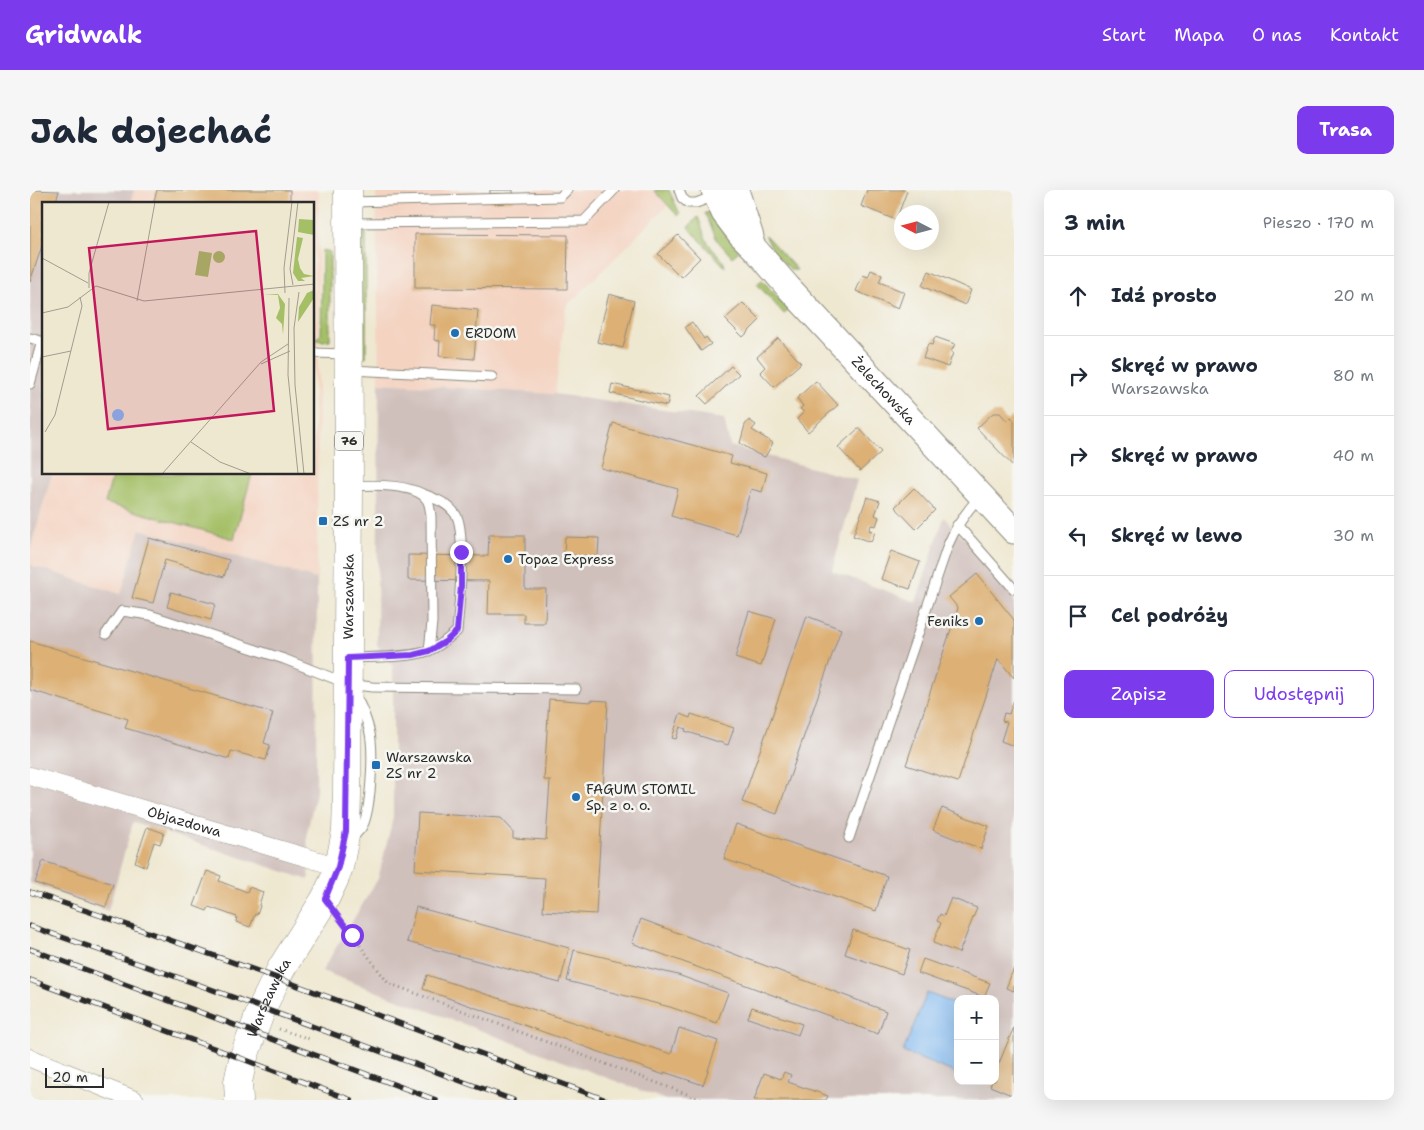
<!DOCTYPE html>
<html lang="pl">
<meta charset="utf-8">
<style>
:root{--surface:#fff;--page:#f6f6f7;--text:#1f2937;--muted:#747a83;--line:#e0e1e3;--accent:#7c3aed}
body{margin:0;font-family:"Shantell Sans",sans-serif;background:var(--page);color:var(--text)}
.controls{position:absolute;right:15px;bottom:15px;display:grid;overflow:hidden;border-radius:10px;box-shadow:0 5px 20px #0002}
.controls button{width:45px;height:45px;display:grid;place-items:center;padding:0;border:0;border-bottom:1px solid var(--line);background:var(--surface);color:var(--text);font:25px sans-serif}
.compass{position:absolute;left:864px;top:15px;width:45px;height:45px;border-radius:50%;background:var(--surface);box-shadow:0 5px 20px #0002;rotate:276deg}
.scale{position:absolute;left:15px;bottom:12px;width:59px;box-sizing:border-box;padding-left:5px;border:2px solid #2b2b2b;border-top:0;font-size:14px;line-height:18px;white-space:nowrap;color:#2b2b2b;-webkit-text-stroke:4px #f6f6f2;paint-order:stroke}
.stop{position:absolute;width:15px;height:15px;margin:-11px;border:4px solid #7c3aed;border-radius:50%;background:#fff}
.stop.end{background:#7c3aed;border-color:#fff;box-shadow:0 1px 5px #0008}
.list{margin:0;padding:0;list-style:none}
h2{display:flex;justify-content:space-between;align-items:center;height:65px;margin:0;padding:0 20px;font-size:21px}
h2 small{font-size:16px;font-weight:400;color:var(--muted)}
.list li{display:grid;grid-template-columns:32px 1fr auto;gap:15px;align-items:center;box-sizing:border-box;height:80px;padding:0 20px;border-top:1px solid var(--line)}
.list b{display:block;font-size:19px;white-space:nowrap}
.list p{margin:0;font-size:16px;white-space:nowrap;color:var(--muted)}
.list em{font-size:16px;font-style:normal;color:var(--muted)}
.actions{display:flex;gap:10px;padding:15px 20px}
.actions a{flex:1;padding:11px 0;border:1px solid var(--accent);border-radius:10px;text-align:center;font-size:18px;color:var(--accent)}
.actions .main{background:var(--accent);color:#fff}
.icon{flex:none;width:28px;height:28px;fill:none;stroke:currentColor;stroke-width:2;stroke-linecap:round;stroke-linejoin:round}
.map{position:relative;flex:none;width:984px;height:910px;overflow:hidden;border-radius:10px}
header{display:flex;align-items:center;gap:30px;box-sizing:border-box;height:70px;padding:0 25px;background:var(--accent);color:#fff}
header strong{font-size:24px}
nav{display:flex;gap:28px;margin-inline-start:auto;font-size:18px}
.intro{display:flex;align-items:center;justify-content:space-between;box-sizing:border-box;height:120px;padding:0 30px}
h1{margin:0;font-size:35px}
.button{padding:12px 22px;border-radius:10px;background:var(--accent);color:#fff;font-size:18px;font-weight:700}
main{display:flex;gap:30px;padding:0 30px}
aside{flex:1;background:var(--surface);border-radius:10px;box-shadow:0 5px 20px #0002}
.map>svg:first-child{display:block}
.built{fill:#f4d3c1}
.industrial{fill:#d0c0bc;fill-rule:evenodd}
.green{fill:#a4bf66;stroke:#687548}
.water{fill:#82baf2;stroke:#56728e}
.building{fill:#ddb074}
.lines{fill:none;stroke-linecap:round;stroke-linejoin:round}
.lane-casing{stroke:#8d8a7e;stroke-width:11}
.street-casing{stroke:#8d8a7e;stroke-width:19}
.secondary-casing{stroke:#8d8a7e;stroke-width:27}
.primary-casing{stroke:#8d8a7e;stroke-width:29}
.path{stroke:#8d8a7e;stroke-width:3;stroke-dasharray:1 4;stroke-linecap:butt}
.lane{stroke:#fff;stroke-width:9}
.street{stroke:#fff;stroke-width:18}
.secondary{stroke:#fff;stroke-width:25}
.primary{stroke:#fff;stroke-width:28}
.rail-casing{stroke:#2b2b2b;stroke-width:5.5}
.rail{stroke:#f6f6f2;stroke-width:4;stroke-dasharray:11;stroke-linecap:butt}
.route{stroke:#7c3aed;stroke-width:6}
.poi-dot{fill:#1f6fb2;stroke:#f6f6f2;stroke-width:2}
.labels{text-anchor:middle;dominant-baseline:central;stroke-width:5;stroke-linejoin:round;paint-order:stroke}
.shield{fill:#f6f6f2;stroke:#686867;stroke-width:1}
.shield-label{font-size:12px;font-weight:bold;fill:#2b2b2b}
.poi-label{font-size:14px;fill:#2b2b2b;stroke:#f6f6f2;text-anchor:start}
.street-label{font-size:14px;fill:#2b2b2b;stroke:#f6f6f2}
.inset-road{fill:none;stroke:#a19c8f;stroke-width:1}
.view{fill:#c2185b;fill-opacity:0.15;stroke:#c2185b;stroke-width:2.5}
.inset-edge{fill:none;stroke:#2b2b2b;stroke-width:2.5}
</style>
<header>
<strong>Gridwalk</strong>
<nav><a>Start</a><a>Mapa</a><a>O nas</a><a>Kontakt</a></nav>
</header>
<div class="intro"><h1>Jak dojechać</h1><a class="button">Trasa</a></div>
<main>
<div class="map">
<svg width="984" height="910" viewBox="0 0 984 910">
<rect width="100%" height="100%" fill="#f6f6f2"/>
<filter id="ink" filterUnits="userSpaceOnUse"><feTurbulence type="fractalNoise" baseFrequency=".02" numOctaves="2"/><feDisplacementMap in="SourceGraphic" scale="10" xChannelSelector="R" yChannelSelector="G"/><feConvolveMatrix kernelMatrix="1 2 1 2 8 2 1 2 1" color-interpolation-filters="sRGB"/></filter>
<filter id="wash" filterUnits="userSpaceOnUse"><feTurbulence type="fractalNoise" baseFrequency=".0096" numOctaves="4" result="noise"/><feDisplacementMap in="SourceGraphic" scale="20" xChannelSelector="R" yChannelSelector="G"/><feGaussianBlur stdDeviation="1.12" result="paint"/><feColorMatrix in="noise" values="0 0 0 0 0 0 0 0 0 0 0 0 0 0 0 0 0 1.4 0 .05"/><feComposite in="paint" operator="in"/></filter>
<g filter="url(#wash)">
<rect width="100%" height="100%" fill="#efe8d1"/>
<path class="built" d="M104,0h185l-2,389 -176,-50 -20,65 -91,-29v-15l22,-76h262v-270h-184z
M346,0h278l14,15 -102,102 -11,87 -176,-11z"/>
<path class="industrial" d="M0,0h104l-4,14h-86v270h8l-22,76z
M349,193l176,11 169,25 6,27 127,34 -25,91 84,31 28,-85 70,73v510h-348l-344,-129 56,-92 15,-61v-151l-16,-22zM928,809h37v82h-37z
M110,339l177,50 -1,213 -9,40 2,48 -176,-58 -25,89 -78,-28v-318l91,29z"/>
<path class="green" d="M624,0h15l11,24 -2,2z
M681,22l28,39 -7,6 -15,-17 -12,-27z
M668,27c4,9 6,22 13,30 5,7 13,11 14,20l-37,-40z
M331,39h5v128h-5z
M735,45l2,2 30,33h-6l-17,-17z
M292,60l8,2v88l-7,1 -7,-2 5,-5z
M732,90l27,30 -5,4 -27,-30z
M83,284h139l-18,65 -129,-36z"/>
<path class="water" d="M897,803l31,12v69l-55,-22z"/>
<g id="blocks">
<path class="building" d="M0,0l29,1 -4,13h-11v36l-14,42z
M127,0h133v14h-137z
M460,0h23v11l-23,1z
M837,0h37l3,1 -11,29 -35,-14z
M385,44l153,1 -1,54 -152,-1z
M648,45l22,23 -19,19 -23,-23z
M841,80l11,5 -3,7 25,10 -6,17 -42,-18 7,-16 5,2z
M899,81l42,19 -6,15 -43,-19z
M579,104l25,7 -11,47 -26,-6z
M713,113l17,17 -17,17 -18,-18z
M402,115l46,5 -4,49 -35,-3 1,-15 -6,-1 1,-15h-5z
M662,132l12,17 2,-2 5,7 -10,7 -16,-24z
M905,147l20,7 -4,8 2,1 -5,14 -25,-9 5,-14 4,1z
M748,148l23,25 -27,24 -14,-15 5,-5 -8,-10z
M701,176l8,8 -32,30 -8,-8z
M786,191l22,24 -30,27 -11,-13 7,-7 -4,-3 3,-3 -6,-8z
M582,194l57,13 -2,9 -57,-13z
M963,223h7l7,8 4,-4 3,3v47l-37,-39z
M719,230l7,5 -4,5 21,13 -8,14 -8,-3 -17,-11 5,-18z
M583,233l119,33 -2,7 37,10 -5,19 -11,-3 -14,46 -66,-19 7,-27 -77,-21z
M829,238l22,24 -21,19 -22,-24z
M884,298l21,22 -19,19 -21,-22z
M837,307l13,4 -5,14 4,2 -3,9 -5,-1 -2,5 6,2 -4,10 -18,-6z
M459,345h36v54h21l-1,34h-21v-9h-36l1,-33 -81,-1v-25l80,1z
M535,347l34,1 -1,18 -34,-1z
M119,348l80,22 -5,17 -59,-17 -12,43 -21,-5z
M861,361l29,11 -10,27 -29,-10z
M947,384l37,46v58l-16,-19 -40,123 -52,-17 52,-157 -9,-11z
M141,402l44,12 -4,16 -44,-13z
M719,421l27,8 -15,47 -26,-8z
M777,426l34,13 -64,185 -35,-12z
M0,451l243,72 -9,30 6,2 -4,15 -35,-9 -2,8 -104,-31 3,-9 -98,-29z
M519,509l42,3v-2l17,1 -12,213 -53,-3 2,-33 -130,-8 3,-57 83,5 12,13v7l33,2 4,-60h-6z
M984,510v46l-13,-5 6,-19 -5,-1 2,-8 5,1z
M650,524l10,4 1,-4 43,14 -6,17 -43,-14 1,-2 -6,-2 -4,12 -4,-1z
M912,618l47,18 -8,23 -48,-19z
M706,634l151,52 -11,35 -152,-52z
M117,637l17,6 -4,11 -6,-2 -8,25 -11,-5z
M13,671l70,23 -7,23 -71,-24z
M177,681l14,5 -2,5 28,11 2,-5 14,5 -4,13 1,1 -3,9 -2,-1 -5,13 -14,-5 1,-5 -28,-10 -2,4 -13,-5z
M921,708l26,10 -18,45 -26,-10 8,-20 -4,-2 3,-7 4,2z
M386,717l153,41 -9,35 -153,-41z
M611,729l245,92 -8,23 -246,-91z
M823,740l57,20 -8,24 -57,-20z
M544,760l104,25 50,18 -11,30 -47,-16 -103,-26z
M893,769l67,24 -6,14 -66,-24z
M984,778v23l-8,-3z
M397,785l244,79 8,-26 39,13 -15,44 -39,-13v3l-241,-86z
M722,817l50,17 -4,11 -50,-17z
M984,837v69l-24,-10 2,-5h3v-8z
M754,882l7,3 -3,7 40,14 -2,4h-72l10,-27 17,6z"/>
</g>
</g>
<g filter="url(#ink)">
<use href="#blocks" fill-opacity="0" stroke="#8d8a7e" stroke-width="1"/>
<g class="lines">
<g class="lane-casing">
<path id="lane" d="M649,0l3,8 6,5h8l19,-7
M321,12l209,-5 7,-7
M321,33l233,-2 30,-31
M0,148l14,4
M284,163l32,1
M321,180l141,7
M0,194l12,-43
M323,296c17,-1 64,-3 74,14 3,4 3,11 4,16l1,106 -3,29
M927,335l14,15 43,49
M76,444l16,-23 28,4 134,44 64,25 24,3 204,2
M321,468c21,-1 58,0 77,-7 11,-4 21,-13 29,-20 2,-21 9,-101 -1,-116 -9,-14 -26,-18 -40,-24
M323,647c4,-4 8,-8 10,-12 8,-17 10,-67 8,-85 -1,-11 -8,-31 -14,-41
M819,648l99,-293c8,-19 17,-32 31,-48"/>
</g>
<g class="street-casing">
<g id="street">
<path id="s1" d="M0,586l309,91"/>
<path d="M0,868l105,42"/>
</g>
</g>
<g class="secondary-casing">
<g id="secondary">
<path id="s2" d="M684,0l10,23 16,21 15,15 33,38 226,244"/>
<path d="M706,0l15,47"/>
</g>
</g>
<g class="primary-casing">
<g id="primary">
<path id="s3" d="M209,910l-1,-18 5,-23 19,-51 19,-39 44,-70 10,-21 4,-11 7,-36 1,-35 2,-310 -1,-296"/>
</g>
</g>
<path class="path" d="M309,727l49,66 315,117
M249,839l31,10"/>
<use href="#lane" class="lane"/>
<use href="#street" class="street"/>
<use href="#secondary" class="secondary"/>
<use href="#primary" class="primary"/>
<g class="rail-casing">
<path id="rail" d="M0,702l72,24 175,62 329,122
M0,736l164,57 319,117
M0,759l406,151
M0,790l213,79 108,41"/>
</g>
<use href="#rail" class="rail"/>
</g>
</g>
<g class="lines" filter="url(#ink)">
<path class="route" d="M322,745l-27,-36 13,-32 8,-36 2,-173 65,-3 16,-4 17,-10 11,-10 4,-45v-34"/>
</g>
<g class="poi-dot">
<circle cx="425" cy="143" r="5"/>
<rect x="288" y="326" width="10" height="10" rx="2.5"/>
<circle cx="478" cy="369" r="5"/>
<circle cx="949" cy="431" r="5"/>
<rect x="341" y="570" width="10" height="10" rx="2.5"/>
<circle cx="546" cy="607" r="5"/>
</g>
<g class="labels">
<rect class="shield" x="305" y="241.5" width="28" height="19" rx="4"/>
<g class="shield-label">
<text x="319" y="251">76</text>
</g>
<g class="poi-label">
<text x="435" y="143">ERDOM</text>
<text x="303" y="331">ZS nr 2</text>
<text x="488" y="369">Topaz Express</text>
<text x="939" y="431" text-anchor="end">Feniks</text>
<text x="356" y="567">Warszawska<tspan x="356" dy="16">ZS nr 2</tspan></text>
<text x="556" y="599">FAGUM STOMIL<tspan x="556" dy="16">Sp. z o. o.</tspan></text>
</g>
<g class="street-label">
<text stroke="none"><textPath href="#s2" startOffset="264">Żelechowska</textPath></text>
<text stroke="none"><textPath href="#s3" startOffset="528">Warszawska</textPath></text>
<text stroke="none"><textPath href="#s1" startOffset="161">Objazdowa</textPath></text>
<text stroke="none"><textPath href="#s3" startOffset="108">Warszawska</textPath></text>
</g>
</g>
<g transform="translate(12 12)">
<rect width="272" height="272" fill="#efe8d1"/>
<path d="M257,17l15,1v15l-16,-3zM255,35l6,1 -5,21 2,9 4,6 10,2 -13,2 4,3h-7l-5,-8zM171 55a6 6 0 1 1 12 0a6 6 0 1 1-12 0ZM157,49l13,2 -4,24 -13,-2zM272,88v8l-16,24 1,-15 8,-14zM221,92h15l7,10 -2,31 -1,-11 -6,-6 4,-10 -2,-13z" fill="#a4bf66"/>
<path d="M70 213a6 6 0 1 1 12 0a6 6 0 1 1-12 0Z" fill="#82baf2"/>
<path class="inset-road" d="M0,56l46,25M251,83l-3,-16 8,-67M47,86v-15l20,-71M257,90l-5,36 1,57 9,89M243,91l-1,-25 8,-66M247,96l-1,77 10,99M95,99l18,-99M0,111l26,-6 28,-21 48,15 171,-17M0,155l29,-6M219,162l29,-13M3,230l10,-17 27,-109 -2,-9M149,240l29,20 31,12M120,272l99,-112 27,-18"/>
<path class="view" d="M214,29l18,180 -166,18 -19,-181z"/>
<rect width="272" height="272" class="inset-edge"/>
</g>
</svg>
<div class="controls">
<button>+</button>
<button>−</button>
</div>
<svg class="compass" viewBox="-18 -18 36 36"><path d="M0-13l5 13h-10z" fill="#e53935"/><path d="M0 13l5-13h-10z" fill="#747a83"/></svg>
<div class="scale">20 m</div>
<div class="stop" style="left:322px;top:745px"></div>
<div class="stop end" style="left:431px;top:362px"></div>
</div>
<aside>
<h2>3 min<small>Pieszo · 170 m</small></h2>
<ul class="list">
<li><svg class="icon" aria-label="ahead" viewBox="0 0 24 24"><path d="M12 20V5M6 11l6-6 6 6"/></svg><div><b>Idź prosto</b></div><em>20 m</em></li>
<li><svg class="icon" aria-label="right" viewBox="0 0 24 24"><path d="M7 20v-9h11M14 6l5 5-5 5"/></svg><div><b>Skręć w prawo</b><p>Warszawska</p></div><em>80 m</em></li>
<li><svg class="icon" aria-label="right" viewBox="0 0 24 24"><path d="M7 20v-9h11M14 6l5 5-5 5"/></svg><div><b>Skręć w prawo</b></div><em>40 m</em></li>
<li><svg class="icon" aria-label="left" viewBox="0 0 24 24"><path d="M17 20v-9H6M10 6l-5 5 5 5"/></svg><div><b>Skręć w lewo</b></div><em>30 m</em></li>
<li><svg class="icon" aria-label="arrive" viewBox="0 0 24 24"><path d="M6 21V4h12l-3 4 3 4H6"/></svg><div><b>Cel podróży</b></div></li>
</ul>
<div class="actions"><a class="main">Zapisz</a><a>Udostępnij</a></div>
</aside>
</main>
